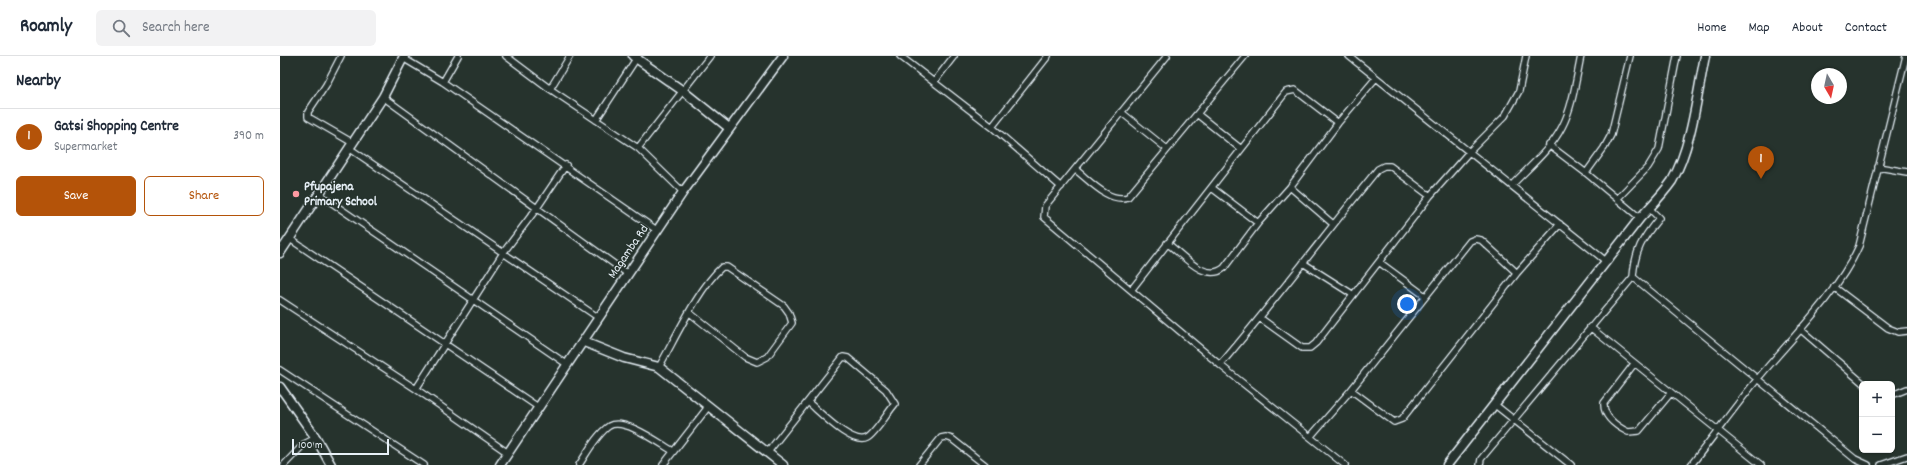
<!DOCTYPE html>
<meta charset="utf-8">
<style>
:root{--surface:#fff;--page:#f2f2f3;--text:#1f2937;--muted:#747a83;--line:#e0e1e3;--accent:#b45309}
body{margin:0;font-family:Dekko,sans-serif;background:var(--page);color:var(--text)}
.controls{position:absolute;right:12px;bottom:12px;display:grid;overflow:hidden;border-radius:6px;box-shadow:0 1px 3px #0004}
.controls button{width:36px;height:36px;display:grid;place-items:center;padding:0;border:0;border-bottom:1px solid var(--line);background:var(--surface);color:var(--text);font:20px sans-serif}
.compass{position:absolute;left:1531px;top:12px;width:36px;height:36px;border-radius:50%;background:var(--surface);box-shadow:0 1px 3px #0004;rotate:171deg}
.scale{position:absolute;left:12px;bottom:10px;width:97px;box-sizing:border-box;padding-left:4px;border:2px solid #e8f1f8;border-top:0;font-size:11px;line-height:14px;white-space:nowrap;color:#e8f1f8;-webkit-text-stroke:3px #26332d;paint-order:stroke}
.you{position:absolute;left:1127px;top:248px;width:14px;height:14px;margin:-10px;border:3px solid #fff;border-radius:50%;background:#1a73e8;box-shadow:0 0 0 6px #1a73e833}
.badge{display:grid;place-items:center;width:26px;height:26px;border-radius:50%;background:var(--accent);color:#fff;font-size:13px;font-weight:700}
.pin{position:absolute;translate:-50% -33px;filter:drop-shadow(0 1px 2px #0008)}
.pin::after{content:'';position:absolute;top:21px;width:14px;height:12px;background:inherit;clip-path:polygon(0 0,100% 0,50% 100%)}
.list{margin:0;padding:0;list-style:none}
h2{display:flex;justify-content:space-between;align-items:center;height:52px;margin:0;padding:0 16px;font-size:17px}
h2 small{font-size:13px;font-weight:400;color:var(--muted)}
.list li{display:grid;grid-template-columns:26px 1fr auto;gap:12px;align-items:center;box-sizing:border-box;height:56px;padding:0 16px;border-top:1px solid var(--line)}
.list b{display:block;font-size:15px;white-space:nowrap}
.list p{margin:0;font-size:13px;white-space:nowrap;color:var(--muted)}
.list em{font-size:13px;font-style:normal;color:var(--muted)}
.actions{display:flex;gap:8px;padding:12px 16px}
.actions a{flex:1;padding:9px 0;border:1px solid var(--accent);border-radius:6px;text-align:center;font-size:14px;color:var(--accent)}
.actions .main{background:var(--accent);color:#fff}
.icon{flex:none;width:22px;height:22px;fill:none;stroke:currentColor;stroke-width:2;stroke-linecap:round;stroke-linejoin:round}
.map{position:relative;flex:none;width:1627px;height:409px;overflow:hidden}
header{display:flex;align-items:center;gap:24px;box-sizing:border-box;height:56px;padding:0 20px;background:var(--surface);border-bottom:1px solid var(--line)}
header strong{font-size:19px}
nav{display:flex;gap:22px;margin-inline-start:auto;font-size:14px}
.search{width:280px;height:36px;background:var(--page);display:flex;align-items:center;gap:10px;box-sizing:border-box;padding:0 14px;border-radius:6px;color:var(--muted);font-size:15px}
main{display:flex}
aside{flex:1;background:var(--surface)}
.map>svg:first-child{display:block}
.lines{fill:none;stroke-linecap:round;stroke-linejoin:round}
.street-casing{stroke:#e8f1f8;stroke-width:8}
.secondary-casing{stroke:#e8f1f8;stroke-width:11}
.street{stroke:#26332d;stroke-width:5.5}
.secondary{stroke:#26332d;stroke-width:8}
.poi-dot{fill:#ff9aa2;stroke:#26332d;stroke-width:1.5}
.labels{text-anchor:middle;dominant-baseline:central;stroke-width:3;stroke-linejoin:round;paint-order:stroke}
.poi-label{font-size:13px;font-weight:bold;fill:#e8f1f8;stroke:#26332d;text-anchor:start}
.street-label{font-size:13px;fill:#e8f1f8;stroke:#26332d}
</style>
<header>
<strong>Roamly</strong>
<div class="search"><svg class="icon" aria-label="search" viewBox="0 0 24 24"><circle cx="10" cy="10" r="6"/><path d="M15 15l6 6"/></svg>Search here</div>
<nav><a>Home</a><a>Map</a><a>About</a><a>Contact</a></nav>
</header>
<main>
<aside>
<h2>Nearby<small></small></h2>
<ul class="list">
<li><span class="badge">1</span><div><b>Gatsi Shopping Centre</b><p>Supermarket</p></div><em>390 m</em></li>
</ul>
<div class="actions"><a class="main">Save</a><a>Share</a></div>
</aside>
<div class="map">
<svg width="1627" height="409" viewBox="0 0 1627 409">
<rect width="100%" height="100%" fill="#26332d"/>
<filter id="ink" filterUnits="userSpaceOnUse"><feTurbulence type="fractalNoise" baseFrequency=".025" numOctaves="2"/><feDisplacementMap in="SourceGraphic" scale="8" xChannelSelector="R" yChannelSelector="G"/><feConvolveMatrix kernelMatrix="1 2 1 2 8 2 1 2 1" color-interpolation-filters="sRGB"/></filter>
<g filter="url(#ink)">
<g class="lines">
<g class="street-casing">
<path id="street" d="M61,0l-15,29 -18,27v5l45,26
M226,0l44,33 88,59 45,44
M620,0l92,71 69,60
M887,0l-122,150 -1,11 176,148 125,100
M1069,0l258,206
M123,2l40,24 215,149
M163,26l15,-26
M654,26l20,-26
M270,33l20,-33
M103,41l245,177
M841,56l46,37
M917,58l44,35
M316,64l42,-64
M712,71l56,-71
M1269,89l37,28 54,45
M69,92l250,170
M358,92l72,-92
M1598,111l29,5
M796,114c14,11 33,33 52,27l117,-141
M1306,117l18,-25 7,-13 19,-79
M1232,129c17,-18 39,-36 50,-58 11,-21 14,-48 19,-71
M1010,131l43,37
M932,132l46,35
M39,138l249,171
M1337,143l31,-32 11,-18 18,-93
M10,183l248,168
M887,187c16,12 38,40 57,25l34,-45 32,-36 48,-64 38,-45
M1099,206l46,34
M1023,207l49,31
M1353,221c2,-27 9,-38 26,-59l-10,-10
M1554,231l54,41 10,4 9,-1
M852,233l154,-197 9,-2 43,33
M0,244l136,89 92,64
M980,262l42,30h8l6,-5 114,-147 39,-44 36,-36 14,-25 7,-35
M1310,271l171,138
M1520,273l64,55
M1354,308l-30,39c-1,14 12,23 24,29l11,-1 31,-37
M940,309c55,-64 105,-131 158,-196l6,-3h6l40,30
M379,311c16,-28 40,-80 63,-100h5l57,39 5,7 3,10 -25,34 -10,5 -12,-5 -55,-44
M0,314l144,95
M136,333l87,-136 34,-45 29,-43
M1071,334l43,32 8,-3 115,-146 43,-49
M1612,339l15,-6
M1214,348l77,61
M1031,380l40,-46 119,-149 5,-2 6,1 36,33
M488,396l75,-95 5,1 38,32 9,14c-7,8 -20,30 -28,34 -15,8 -47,-26 -59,-36
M4,409l20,-21 12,-6
M299,409c8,-12 18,-31 30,-39 15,-9 50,17 64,25
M383,409l45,-58
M639,409l22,-27 5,-1 6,2 33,26
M1200,409l1,-6 152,-182 222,182 13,6
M1411,409c23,-29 45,-60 69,-89 32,-38 79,-85 99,-130l47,-190
M1601,409l26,-9"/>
</g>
<g class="secondary-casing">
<path id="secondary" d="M353,0l50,35 46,37
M0,197l103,-156 21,-41
M304,286l40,16 35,9 124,98
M0,331l36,51 15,27
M220,409l183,-273 100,-136
M1167,409l193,-247c11,-12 23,-24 32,-37 20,-35 25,-86 33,-125"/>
</g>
<use href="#street" class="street"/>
<use href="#secondary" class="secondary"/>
</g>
</g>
<circle class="poi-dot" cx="16" cy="138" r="4"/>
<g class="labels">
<g class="poi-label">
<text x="24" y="131">Pfupajena<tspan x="24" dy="15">Primary School</tspan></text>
</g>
<g class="street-label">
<text transform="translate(349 196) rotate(-56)">Magamba Rd</text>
</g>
</g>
</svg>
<div class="controls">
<button>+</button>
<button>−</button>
</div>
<svg class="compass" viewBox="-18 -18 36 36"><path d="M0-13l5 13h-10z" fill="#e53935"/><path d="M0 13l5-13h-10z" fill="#747a83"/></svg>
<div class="scale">100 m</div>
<div class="you"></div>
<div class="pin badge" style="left:1481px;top:123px">1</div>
</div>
</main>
